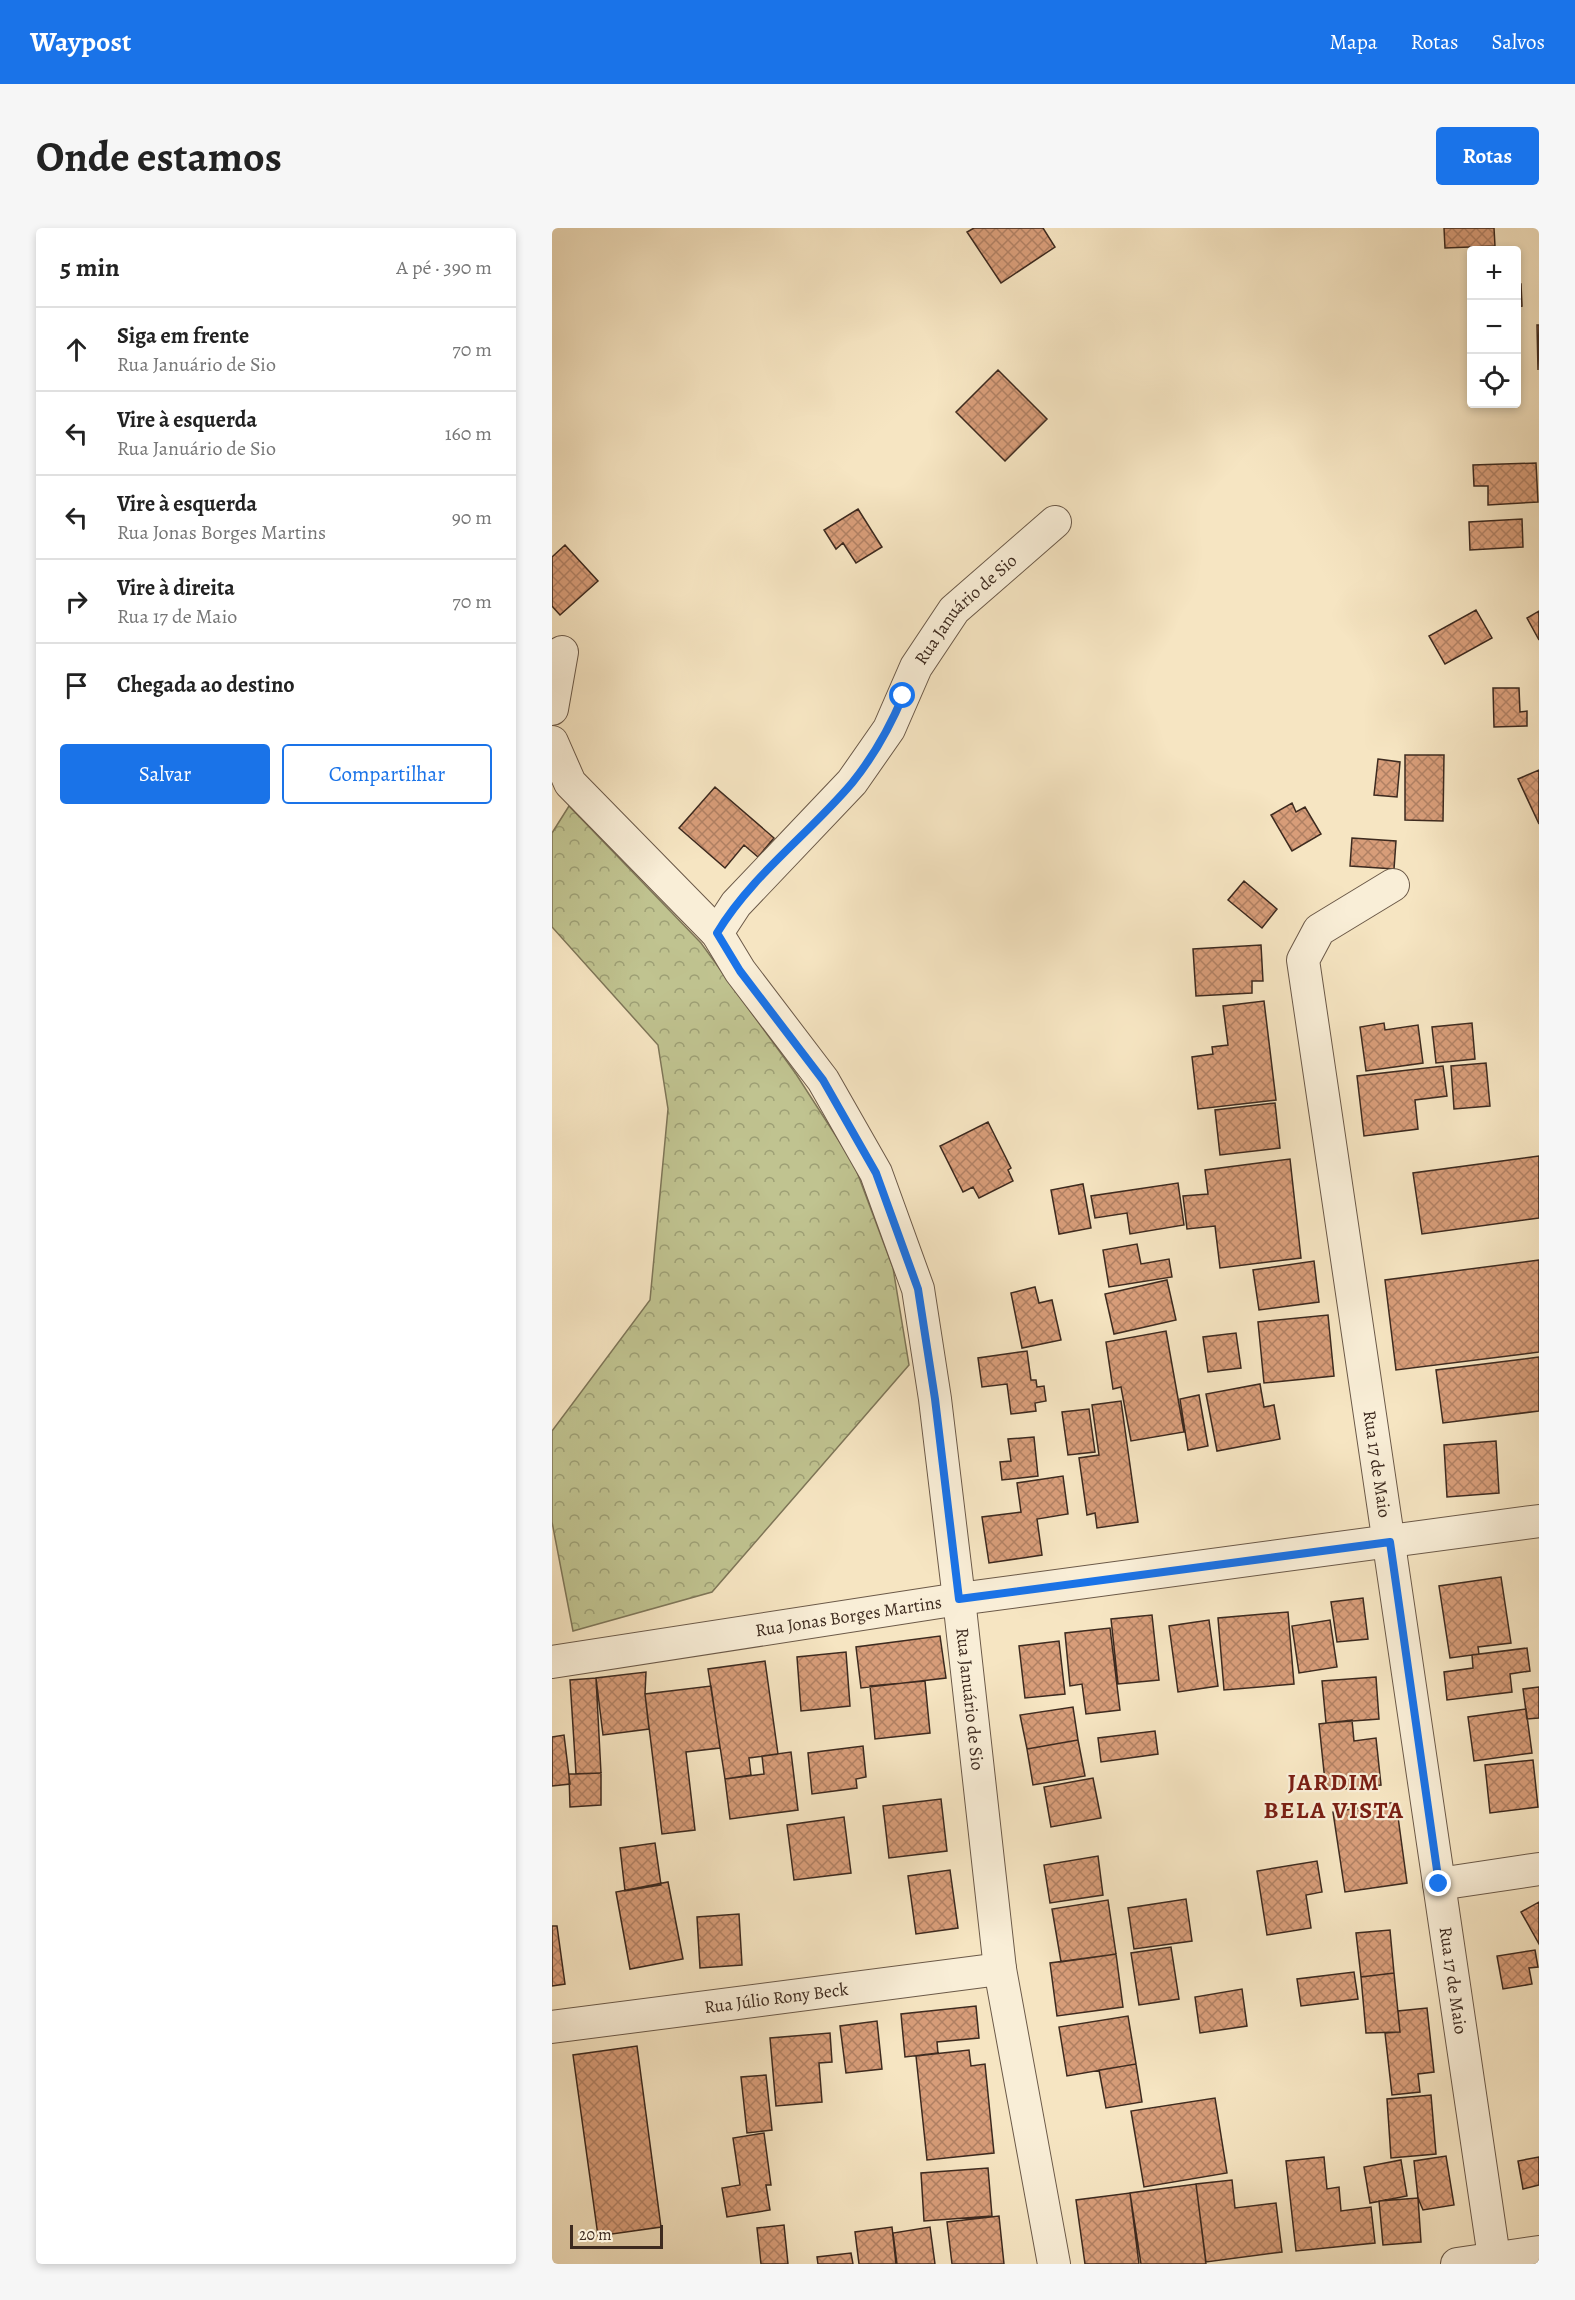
<!DOCTYPE html>
<html lang="pt">
<meta charset="utf-8">
<style>
:root{--surface:#fff;--page:#f6f6f6;--text:#222;--muted:#767676;--line:#e0e0e0;--accent:#1a73e8}
body{margin:0;font-family:Alegreya,serif;background:var(--page);color:var(--text)}
.controls{position:absolute;right:18px;top:18px;display:grid;overflow:hidden;border-radius:6px;box-shadow:0 3px 9px #0003}
.controls button{width:54px;height:54px;display:grid;place-items:center;padding:0;border:0;border-bottom:2px solid var(--line);background:var(--surface);color:var(--text);font:30px sans-serif}
.scale{position:absolute;left:18px;bottom:15px;width:93px;box-sizing:border-box;padding-left:6px;border:3px solid #3d2a1f;border-top:0;font-size:16px;line-height:21px;white-space:nowrap;color:#3d2a1f;-webkit-text-stroke:4px #f9eed7;paint-order:stroke}
.stop{position:absolute;width:18px;height:18px;margin:-14px;border:4px solid #1a73e8;border-radius:50%;background:#fff}
.stop.end{background:#1a73e8;border-color:#fff;box-shadow:0 2px 6px #0008}
.list{margin:0;padding:0;list-style:none}
h2{display:flex;justify-content:space-between;align-items:center;height:78px;margin:0;padding:0 24px;font-size:26px}
h2 small{font-size:20px;font-weight:400;color:var(--muted)}
.list li{display:grid;grid-template-columns:39px 1fr auto;gap:18px;align-items:center;box-sizing:border-box;height:84px;padding:0 24px;border-top:2px solid var(--line)}
.list b{display:block;font-size:22px;white-space:nowrap}
.list p{margin:0;font-size:20px;white-space:nowrap;color:var(--muted)}
.list em{font-size:20px;font-style:normal;color:var(--muted)}
.actions{display:flex;gap:12px;padding:18px 24px}
.actions a{flex:1;padding:14px 0;border:2px solid var(--accent);border-radius:6px;text-align:center;font-size:21px;color:var(--accent)}
.actions .main{background:var(--accent);color:#fff}
.icon{flex:none;width:33px;height:33px;fill:none;stroke:currentColor;stroke-width:2;stroke-linecap:round;stroke-linejoin:round}
.map{position:relative;flex:none;width:987px;height:2036px;overflow:hidden;border-radius:6px}
header{display:flex;align-items:center;gap:36px;box-sizing:border-box;height:84px;padding:0 30px;background:var(--accent);color:#fff}
header strong{font-size:28px}
nav{display:flex;gap:33px;margin-inline-start:auto;font-size:21px}
.intro{display:flex;align-items:center;justify-content:space-between;box-sizing:border-box;height:144px;padding:0 36px}
h1{margin:0;font-size:42px}
.button{padding:15px 27px;border-radius:6px;background:var(--accent);color:#fff;font-size:21px;font-weight:700}
main{display:flex;gap:36px;padding:0 36px}
aside{flex:1;background:var(--surface);border-radius:6px;box-shadow:0 3px 9px #0003}
.map>svg:first-child{display:block}
.forest{fill:url(#forest-crowns);stroke:#7e7658;stroke-width:1.5}
.building{fill:url(#building-cross-hatch);stroke:#3d2a1f;stroke-width:1.5}
.lines{fill:none;stroke-linecap:round;stroke-linejoin:round}
.street-casing{stroke:#6b5948;stroke-width:34}
.street{stroke:#f9eed7;stroke-width:32}
.route{stroke:#1a73e8;stroke-width:8}
.labels{text-anchor:middle;dominant-baseline:central;stroke-width:4.5;stroke-linejoin:round;paint-order:stroke}
.street-label{font-size:18px;fill:#3d2a1f;stroke:#f9eed7}
.district-label{font-size:24px;font-weight:bold;letter-spacing:1.5px;fill:#7a1f14;stroke:#f9eed7}
</style>
<header>
<strong>Waypost</strong>
<nav><a>Mapa</a><a>Rotas</a><a>Salvos</a></nav>
</header>
<div class="intro"><h1>Onde estamos</h1><a class="button">Rotas</a></div>
<main>
<aside>
<h2>5 min<small>A pé · 390 m</small></h2>
<ul class="list">
<li><svg class="icon" aria-label="ahead" viewBox="0 0 24 24"><path d="M12 20V5M6 11l6-6 6 6"/></svg><div><b>Siga em frente</b><p>Rua Januário de Sio</p></div><em>70 m</em></li>
<li><svg class="icon" aria-label="left" viewBox="0 0 24 24"><path d="M17 20v-9H6M10 6l-5 5 5 5"/></svg><div><b>Vire à esquerda</b><p>Rua Januário de Sio</p></div><em>160 m</em></li>
<li><svg class="icon" aria-label="left" viewBox="0 0 24 24"><path d="M17 20v-9H6M10 6l-5 5 5 5"/></svg><div><b>Vire à esquerda</b><p>Rua Jonas Borges Martins</p></div><em>90 m</em></li>
<li><svg class="icon" aria-label="right" viewBox="0 0 24 24"><path d="M7 20v-9h11M14 6l5 5-5 5"/></svg><div><b>Vire à direita</b><p>Rua 17 de Maio</p></div><em>70 m</em></li>
<li><svg class="icon" aria-label="arrive" viewBox="0 0 24 24"><path d="M6 21V4h12l-3 4 3 4H6"/></svg><div><b>Chegada ao destino</b></div></li>
</ul>
<div class="actions"><a class="main">Salvar</a><a>Compartilhar</a></div>
</aside>
<div class="map">
<svg width="987" height="2036" viewBox="0 0 987 2036">
<defs>
<pattern id="forest-crowns" width="20" height="18" patternUnits="userSpaceOnUse" patternTransform="scale(1.5)"><rect width="20" height="18" fill="#c0c390"/><path d="M2 6a3 3 0 1 1 6 0M12 15a3 3 0 1 1 6 0" fill="none" stroke="#9d9f75"/></pattern>
<pattern id="building-cross-hatch" width="8" height="8" patternUnits="userSpaceOnUse" patternTransform="scale(1.5)"><rect width="8" height="8" fill="#d89d79"/><path d="M0 0l8 8M0 8l8-8" fill="none" stroke="#b08063"/></pattern>
</defs>
<rect width="100%" height="100%" fill="#f6e5c2"/>
<filter id="stains"><feTurbulence type="fractalNoise" baseFrequency=".00333" numOctaves="4"/><feColorMatrix values="0 0 0 0 .2 0 0 0 0 .09 0 0 0 0 .02 0 0 0 .5 -.17"/></filter>
<radialGradient id="worn" r=".72"><stop offset=".6" stop-color="#630" stop-opacity="0"/><stop offset="1" stop-color="#630" stop-opacity=".3"/></radialGradient>
<path class="forest" d="M17,578l132,137 95,131 58,90 39,104 16,97 -197,227 -139,39 -21,-109v-91l98,-131 18,-191 -10,-64 -106,-118v-94z"/>
<path class="building" d="M422,0h69l12,19 -54,36 -34,-51z
M892,0h50l1,18 -50,2z
M964,56h5l1,22 -6,1z
M985,97h2l-1,45z
M446,142l49,49 -42,42 -49,-49z
M984,235l2,39 -50,3v-19h-14l-1,-21z
M306,281l24,38 -26,16 -13,-20 -7,6 -12,-19z
M970,291l1,28 -53,3 -1,-28z
M13,317l33,36 -38,34 -8,-9v-49z
M924,382l16,28 -47,26 -16,-28z
M987,383v29l-12,-22z
M941,460h26l1,24 7,-1v15l-33,1z
M853,527h39l-1,66 -38,-1z
M826,531l22,3 -3,35 -23,-2z
M987,542v54l-21,-45z
M163,559l59,51 -16,19 -14,-12 -19,23 -46,-40z
M740,575l4,9 9,-5 16,27 -29,17 -21,-36z
M800,610l44,3 -2,28 -44,-3z
M692,653l33,28 -15,19 -34,-28z
M709,717l2,36h-11v12l-56,3 -3,-47z
M712,773l12,99 -78,9 -6,-52 21,-3 -1,-7 16,-2 -5,-39z
M832,795l1,7 33,-5 5,38 -57,8 -6,-44z
M920,795l3,36 -39,4 -4,-36z
M934,835l4,43 -36,3 -3,-43z
M891,838l4,30 -32,4 3,29 -54,7 -7,-60z
M723,875l5,45 -60,7 -5,-45z
M436,894l23,46 -3,2 5,11 -34,17 -6,-11 -10,5 -23,-46z
M987,928v62l-117,16 -9,-61z
M738,931l11,99 -81,10 -5,-42 -28,3 -4,-33 25,-2 -3,-24z
M626,955l6,42 -54,9 -3,-21 -32,5 -4,-22z
M531,956l8,44 -32,6 -8,-44z
M585,1016l4,20 28,-5 3,18 -63,10 -6,-37z
M987,1032v92l-143,18 -11,-90z
M762,1033l5,41 -60,8 -6,-40z
M615,1052l9,40 -62,14 -9,-40z
M483,1059l4,16 13,-3 9,40 -39,8 -11,-55z
M776,1087l6,61 -70,7 -6,-61z
M614,1103l18,101 -53,9 -10,-54 -8,2 -7,-47z
M684,1105l5,35 -33,4 -5,-35z
M475,1123l4,29h5l1,7 7,-1 2,15 -11,2 1,8 -25,3 -4,-30 -25,3 -4,-29z
M987,1129v54l-96,12 -7,-53z
M708,1156l4,23 10,-2 6,34 -63,12 -11,-57z
M647,1167l9,51 -20,4 -8,-51z
M569,1173l17,121 -41,6 -2,-15 -8,2 -8,-57 20,-3 -7,-50z
M537,1181l6,43 -27,3 -6,-43z
M482,1209l4,39 -36,4 -2,-18 11,-1 -3,-22z
M944,1213l3,52 -52,4 -3,-52z
M511,1248l5,38 -31,5 5,36 -53,8 -7,-46 39,-5 -4,-29z
M949,1349l10,66 -33,4 1,7 -29,4 -11,-72z
M811,1370l5,41 -31,3 -6,-40z
M736,1384l6,72 -70,6 -6,-72z
M600,1387l7,65 -41,4 -7,-65z
M657,1392l9,66 -40,6 -9,-66z
M778,1392l7,47 -38,6 -7,-47z
M558,1400l10,82 -34,4 -4,-30 -12,2 -5,-53z
M388,1408l6,42 -85,10 -5,-41z
M507,1413l6,53 -40,4 -6,-52z
M975,1420l3,23 -20,3 2,18 -65,8 -3,-28 29,-4 -1,-13z
M294,1424l4,54 -49,5 -4,-54z
M213,1433l13,93 -29,4 2,17 -26,4 -17,-110z
M94,1444l-1,22 4,35 -46,6 -7,-57z
M824,1449l3,42 -53,4 -4,-42z
M44,1450l5,95 -25,1 -6,-94z
M373,1453l5,52 -55,6 -5,-53z
M159,1458l9,62 -34,4 9,78 -33,4 -17,-140z
M987,1459v31l-12,1 -4,-30z
M521,1479l5,33 -51,9 -7,-34z
M974,1481l6,44 -58,8 -6,-44z
M800,1492l2,21 22,-3 5,47 -55,6 -7,-67z
M603,1503l3,23 -57,8 -3,-24z
M12,1507l6,49 -18,2v-49z
M526,1512l7,36 -52,9 -6,-36z
M311,1518l3,31 -10,2 1,9 -45,6 -4,-41z
M239,1524l7,58 -68,9 -5,-40 39,-5 -2,-18z
M981,1532l5,47 -48,6 -5,-48z
M49,1545v32l-31,2 -1,-33z
M541,1550l8,40 -50,9 -7,-40z
M389,1571l6,52 -58,7 -6,-52z
M844,1574l11,81 -62,9 -12,-80z
M292,1589l7,56 -57,7 -7,-55z
M103,1615l6,42 -36,6 -5,-43z
M546,1628l5,39 -53,8 -6,-38z
M765,1633l5,31 -16,3 5,33 -44,7 -10,-64z
M398,1642l8,58 -42,6 -8,-58z
M116,1654l15,77 -53,10 -14,-77z
M634,1671l6,42 -58,8 -6,-41z
M556,1672l8,54 -55,8 -9,-53z
M987,1674v42l-18,-32z
M187,1686l3,51 -42,3 -3,-51z
M0,1698h5l8,58 -13,2z
M838,1702l4,43 -33,4 -5,-44z
M619,1719l8,52 -40,6 -8,-52z
M983,1722l3,17 -9,1 3,16 -29,5 -6,-33z
M564,1726l7,53 -66,9 -7,-53z
M802,1744l4,27 -57,7 -4,-27z
M842,1745l6,59 -34,1 -5,-56z
M690,1761l5,37 -47,7 -5,-36z
M424,1778l3,32 -42,4 1,11 -33,4 -4,-43z
M875,1780l7,64 -16,2 2,18 -28,3 -7,-62 15,-1 -2,-21z
M576,1788l8,48 -69,12 -8,-49z
M325,1793l5,48 -36,4 -6,-47z
M278,1805l2,29 -13,1 3,39 -46,4 -6,-68z
M85,1818l24,181 -63,9 -25,-181z
M417,1822l2,16 14,-2 9,89 -67,7 -11,-104z
M584,1836l6,38 -36,6 -7,-38z
M214,1847l6,55 -25,3 -6,-56z
M879,1867l5,59 -45,4 -4,-59z
M663,1870l12,75 -83,14 -13,-76z
M212,1905l7,52h-5l4,25 -43,7 -5,-29 18,-3 -7,-47z
M894,1928l8,49 -31,5 -5,-12 -4,-37z
M772,1929l3,32 12,-2 2,24 30,-4 4,36 -79,8 -10,-90z
M987,1929v28l-16,4 -5,-28z
M849,1932l6,36 -37,7 -6,-36z
M436,1940l4,48 -68,5 -3,-48z
M680,1952l3,28 41,-5 6,49 -76,10 -10,-78z
M644,1956l10,80h-65l-11,-71z
M578,1965l9,71h-54l-9,-64z
M866,1970l3,44 -38,3 -4,-44z
M447,1988l5,48h-52l-5,-42z
M232,1997l4,39h-27l-4,-36z
M340,1999l4,37h-37l-4,-32z
M378,1999l5,37h-38l-4,-31z
M299,2025l2,11h-35l-1,-7z"/>
<g class="lines">
<g class="street-casing">
<g id="street">
<path d="M0,481l10,-57"/>
<path id="s1" d="M0,514l18,41 147,150 23,38 83,109 53,93 42,116 17,110 24,200 41,370 54,295"/>
<path id="s2" d="M841,657l-74,45 -16,30 192,1304"/>
<path id="s3" d="M165,705l19,-29 116,-122 37,-53 27,-62 38,-57 101,-88"/>
<path id="s4" d="M0,1434l407,-63 580,-78"/>
<path d="M887,1656l100,-15"/>
<path id="s5" d="M0,1799l448,-58"/>
<path d="M905,2036l82,-12"/>
</g>
</g>
<use href="#street" class="street"/>
</g>
<g class="lines">
<path class="route" d="M351,468c-13,31 -30,61 -51,87 -43,51 -100,92 -135,150l23,38 83,109 53,93 42,116 17,110 24,200 431,-57 49,342"/>
</g>
<g class="labels">
<g class="street-label">
<text stroke="none"><textPath href="#s3" startOffset="412">Rua Januário de Sio</textPath></text>
<text stroke="none"><textPath href="#s2" startOffset="630">Rua 17 de Maio</textPath></text>
<text stroke="none"><textPath href="#s4" startOffset="300">Rua Jonas Borges Martins</textPath></text>
<text stroke="none"><textPath href="#s1" startOffset="1080">Rua Januário de Sio</textPath></text>
<text stroke="none"><textPath href="#s2" startOffset="1152">Rua 17 de Maio</textPath></text>
<text stroke="none"><textPath href="#s5" startOffset="226">Rua Júlio Rony Beck</textPath></text>
</g>
<g class="district-label">
<text x="782" y="1554">JARDIM<tspan x="782" dy="28">BELA VISTA</tspan></text>
</g>
</g>
<rect width="100%" height="100%" filter="url(#stains)"/>
<rect width="100%" height="100%" fill="url(#worn)"/>
</svg>
<div class="controls">
<button>+</button>
<button>−</button>
<button><svg class="icon" aria-label="locate" viewBox="0 0 24 24"><circle cx="12" cy="12" r="6"/><path d="M12 2v4M12 18v4M2 12h4M18 12h4"/></svg></button>
</div>
<div class="scale">20 m</div>
<div class="stop" style="left:351px;top:468px"></div>
<div class="stop end" style="left:887px;top:1656px"></div>
</div>
</main>
